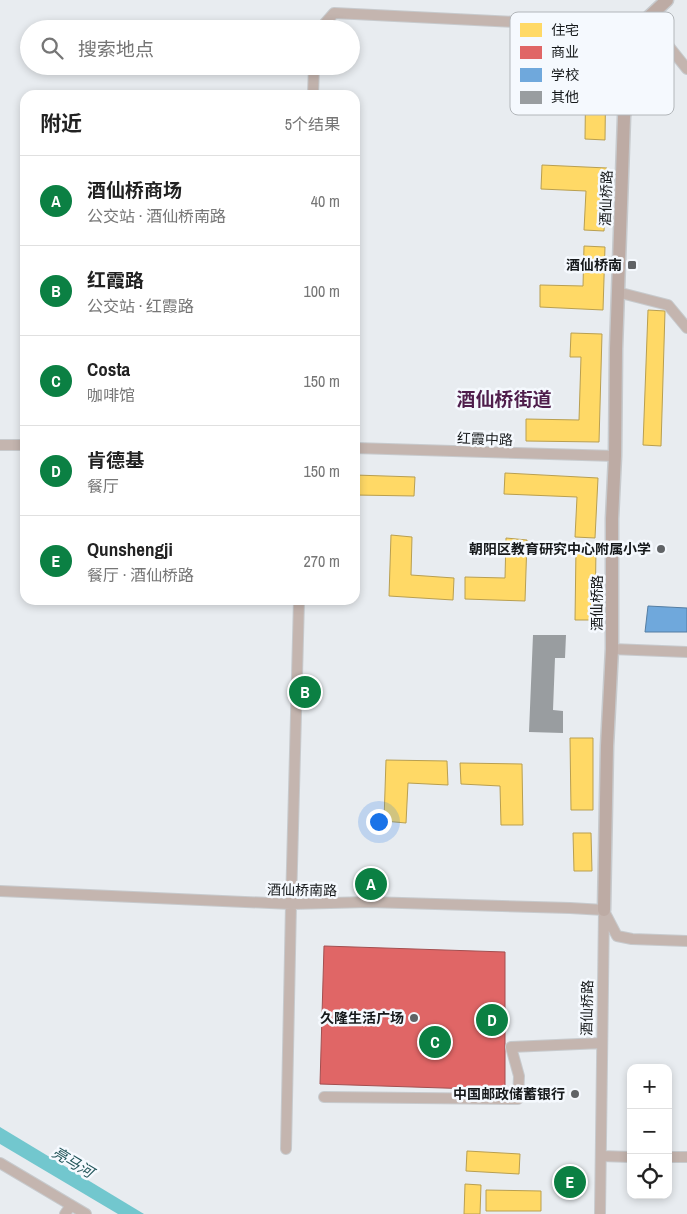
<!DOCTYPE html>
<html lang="zh">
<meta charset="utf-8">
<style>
:root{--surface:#fff;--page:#f2f2f2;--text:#222;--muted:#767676;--line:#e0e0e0;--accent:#0b8043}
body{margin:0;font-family:"Archivo Narrow","Noto Sans SC",sans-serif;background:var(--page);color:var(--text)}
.controls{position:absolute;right:15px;bottom:15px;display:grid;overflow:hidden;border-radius:10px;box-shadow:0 2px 8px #0003}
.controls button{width:45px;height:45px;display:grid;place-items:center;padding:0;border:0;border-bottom:1px solid var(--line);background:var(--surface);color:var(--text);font:25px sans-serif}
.you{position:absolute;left:378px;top:821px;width:18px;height:18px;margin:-12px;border:4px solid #fff;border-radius:50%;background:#1a73e8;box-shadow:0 0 0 8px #1a73e833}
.badge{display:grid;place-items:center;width:32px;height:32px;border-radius:50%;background:var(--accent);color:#fff;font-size:16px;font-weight:700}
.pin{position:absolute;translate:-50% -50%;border:2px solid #fff;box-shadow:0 1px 5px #0006}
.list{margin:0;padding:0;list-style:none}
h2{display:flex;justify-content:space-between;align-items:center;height:65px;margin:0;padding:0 20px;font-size:21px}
h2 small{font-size:16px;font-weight:400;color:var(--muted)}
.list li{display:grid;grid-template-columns:32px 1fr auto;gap:15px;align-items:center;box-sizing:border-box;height:90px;padding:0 20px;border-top:1px solid var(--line)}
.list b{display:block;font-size:19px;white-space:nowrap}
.list p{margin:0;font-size:16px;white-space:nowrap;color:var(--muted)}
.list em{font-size:16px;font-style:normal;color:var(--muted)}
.icon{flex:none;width:28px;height:28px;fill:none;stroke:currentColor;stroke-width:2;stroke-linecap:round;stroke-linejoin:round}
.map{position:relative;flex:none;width:687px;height:1214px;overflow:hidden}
.search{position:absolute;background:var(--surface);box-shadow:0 2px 8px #0003;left:20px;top:20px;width:340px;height:55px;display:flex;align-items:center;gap:12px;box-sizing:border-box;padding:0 18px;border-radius:28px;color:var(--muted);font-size:19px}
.panel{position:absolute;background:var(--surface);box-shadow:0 2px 8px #0003;left:20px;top:90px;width:340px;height:515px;border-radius:15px}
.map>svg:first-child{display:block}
.water{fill:#72c7ce}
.homes{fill:#ffd966;stroke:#b99f50}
.shops{fill:#e06666;stroke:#a34f50}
.schools{fill:#6fa8dc;stroke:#547da2}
.building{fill:#999da0}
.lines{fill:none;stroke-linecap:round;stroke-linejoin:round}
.minor-casing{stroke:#c7cacd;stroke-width:12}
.major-casing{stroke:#c7cacd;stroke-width:15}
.minor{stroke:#c4b5af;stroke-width:10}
.major{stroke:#bdaba4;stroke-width:12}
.poi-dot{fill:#606366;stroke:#f5f9fe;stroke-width:2}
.labels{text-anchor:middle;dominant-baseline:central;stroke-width:5;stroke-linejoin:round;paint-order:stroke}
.street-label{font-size:14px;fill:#16191b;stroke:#f5f9fe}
.poi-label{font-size:14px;font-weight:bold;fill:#16191b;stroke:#f5f9fe;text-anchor:end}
.water-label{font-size:15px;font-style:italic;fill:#215458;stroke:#f5f9fe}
.district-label{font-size:19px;font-weight:bold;fill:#4f1d4c;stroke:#f5f9fe}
.key{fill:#f5f9fe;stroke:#b2b6ba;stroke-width:1}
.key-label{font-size:14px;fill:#16191b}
</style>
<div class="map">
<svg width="687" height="1214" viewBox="0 0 687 1214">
<rect width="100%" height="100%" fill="#e8ecf0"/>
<path class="water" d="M0,1127l144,87h-26l-118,-70z"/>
<path class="homes" d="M586,57h20l-1,83 -20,-1z
M542,165l65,3 -3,63 -20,-1 2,-39 -45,-2z
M584,246l21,1 -2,63 -63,-3v-22l43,1z
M648,310l17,1 -4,135 -18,-1z
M571,333l31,1 -3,108 -73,-1v-22l53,1 2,-63h-11z
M505,473l93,5 -3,60 -20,-1 2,-40 -73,-3z
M355,475l60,2 -1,19 -59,-1z
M391,535l21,2 -1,38 43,3 -1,22 -64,-4z
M506,538l21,2 -2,61 -60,-2v-22l40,1z
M576,548h20l-1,72h-20z
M570,738h23v72h-22z
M386,760l61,1 1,24 -40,-2 -2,40 -22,-2z
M460,763l62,1 1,61h-22l-1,-39 -39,-2z
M573,833h18l1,38h-18z
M467,1151l53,3 -1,20 -53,-3z
M465,1184l16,1 -1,29h-16z
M486,1190l55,1v20h-55z"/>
<path class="shops" d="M324,946l181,6v138l-185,-6z"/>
<path class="schools" d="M648,606l39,2v24h-42z"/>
<path class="building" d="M533,635h33l-1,23h-10l-2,52 10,1v22l-34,-1z"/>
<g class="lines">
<g class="minor-casing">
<path id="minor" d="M647,19l40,50
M320,29l14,-16 303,15
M313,95l1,-29
M617,292l51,13 19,23
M0,445h25
M355,448l260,8
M612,649l75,3
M0,891l291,13 78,-2 201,6 34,2
M604,911l13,25 15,3 55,2
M324,1097l194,2 1,-23 -8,-29 91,-4
M286,1149l5,-245 8,-304
M601,1156l30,1
M668,1157h19
M0,1163l86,51
M65,1214l6,-9
M600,1214l4,-304"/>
</g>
<g class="major-casing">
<path id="major" d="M604,910l3,-164 5,-97v-130l3,-63 1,-107 8,-232 13,-89 30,-28"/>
</g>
<use href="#minor" class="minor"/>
<use href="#major" class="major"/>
</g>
<g class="poi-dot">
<rect x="627" y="260" width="10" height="10" rx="2.5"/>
<circle cx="661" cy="549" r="5"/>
<circle cx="414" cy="1018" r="5"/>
<circle cx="575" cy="1094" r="5"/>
</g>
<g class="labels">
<g class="street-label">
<text transform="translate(606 198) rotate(-88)">酒仙桥路</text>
<text transform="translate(485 439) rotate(2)">红霞中路</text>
<text transform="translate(597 603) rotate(-90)">酒仙桥路</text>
<text transform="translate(302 890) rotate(1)">酒仙桥南路</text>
<text transform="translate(587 1008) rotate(-89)">酒仙桥路</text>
</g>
<g class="poi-label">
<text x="622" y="265">酒仙桥南</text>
<text x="651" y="549">朝阳区教育研究中心附属小学</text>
<text x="404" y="1018">久隆生活广场</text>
<text x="565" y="1094">中国邮政储蓄银行</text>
</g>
<g class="water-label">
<text transform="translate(73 1162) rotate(31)">亮马河</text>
</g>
<g class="district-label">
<text x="504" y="399">酒仙桥街道</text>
</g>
</g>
<rect x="510" y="12" width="164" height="103" rx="8" class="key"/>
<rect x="520" y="23" width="22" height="14" fill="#ffd966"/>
<rect x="520" y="46" width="22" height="13" fill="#e06666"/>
<rect x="520" y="68" width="22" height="14" fill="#6fa8dc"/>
<rect x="520" y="91" width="22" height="13" fill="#999da0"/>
<g class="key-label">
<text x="551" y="35">住宅</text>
<text x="551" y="57">商业</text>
<text x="551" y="80">学校</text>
<text x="551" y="102">其他</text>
</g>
</svg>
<div class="controls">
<button>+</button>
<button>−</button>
<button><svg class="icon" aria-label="locate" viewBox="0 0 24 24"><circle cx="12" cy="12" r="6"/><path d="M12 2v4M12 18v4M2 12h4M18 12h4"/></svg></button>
</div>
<div class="you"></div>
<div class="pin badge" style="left:371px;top:884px">A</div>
<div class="pin badge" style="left:305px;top:692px">B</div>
<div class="pin badge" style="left:435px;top:1042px">C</div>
<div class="pin badge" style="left:492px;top:1020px">D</div>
<div class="pin badge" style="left:570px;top:1182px">E</div>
<div class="search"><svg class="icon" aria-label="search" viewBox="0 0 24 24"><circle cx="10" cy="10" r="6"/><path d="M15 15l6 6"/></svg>搜索地点</div>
<section class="panel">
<h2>附近<small>5个结果</small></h2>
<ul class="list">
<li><span class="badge">A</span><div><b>酒仙桥商场</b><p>公交站 · 酒仙桥南路</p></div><em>40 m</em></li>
<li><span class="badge">B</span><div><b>红霞路</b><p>公交站 · 红霞路</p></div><em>100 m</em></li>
<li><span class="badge">C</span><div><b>Costa</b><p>咖啡馆</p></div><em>150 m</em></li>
<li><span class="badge">D</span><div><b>肯德基</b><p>餐厅</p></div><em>150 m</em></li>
<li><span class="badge">E</span><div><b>Qunshengji</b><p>餐厅 · 酒仙桥路</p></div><em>270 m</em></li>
</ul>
</section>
</div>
